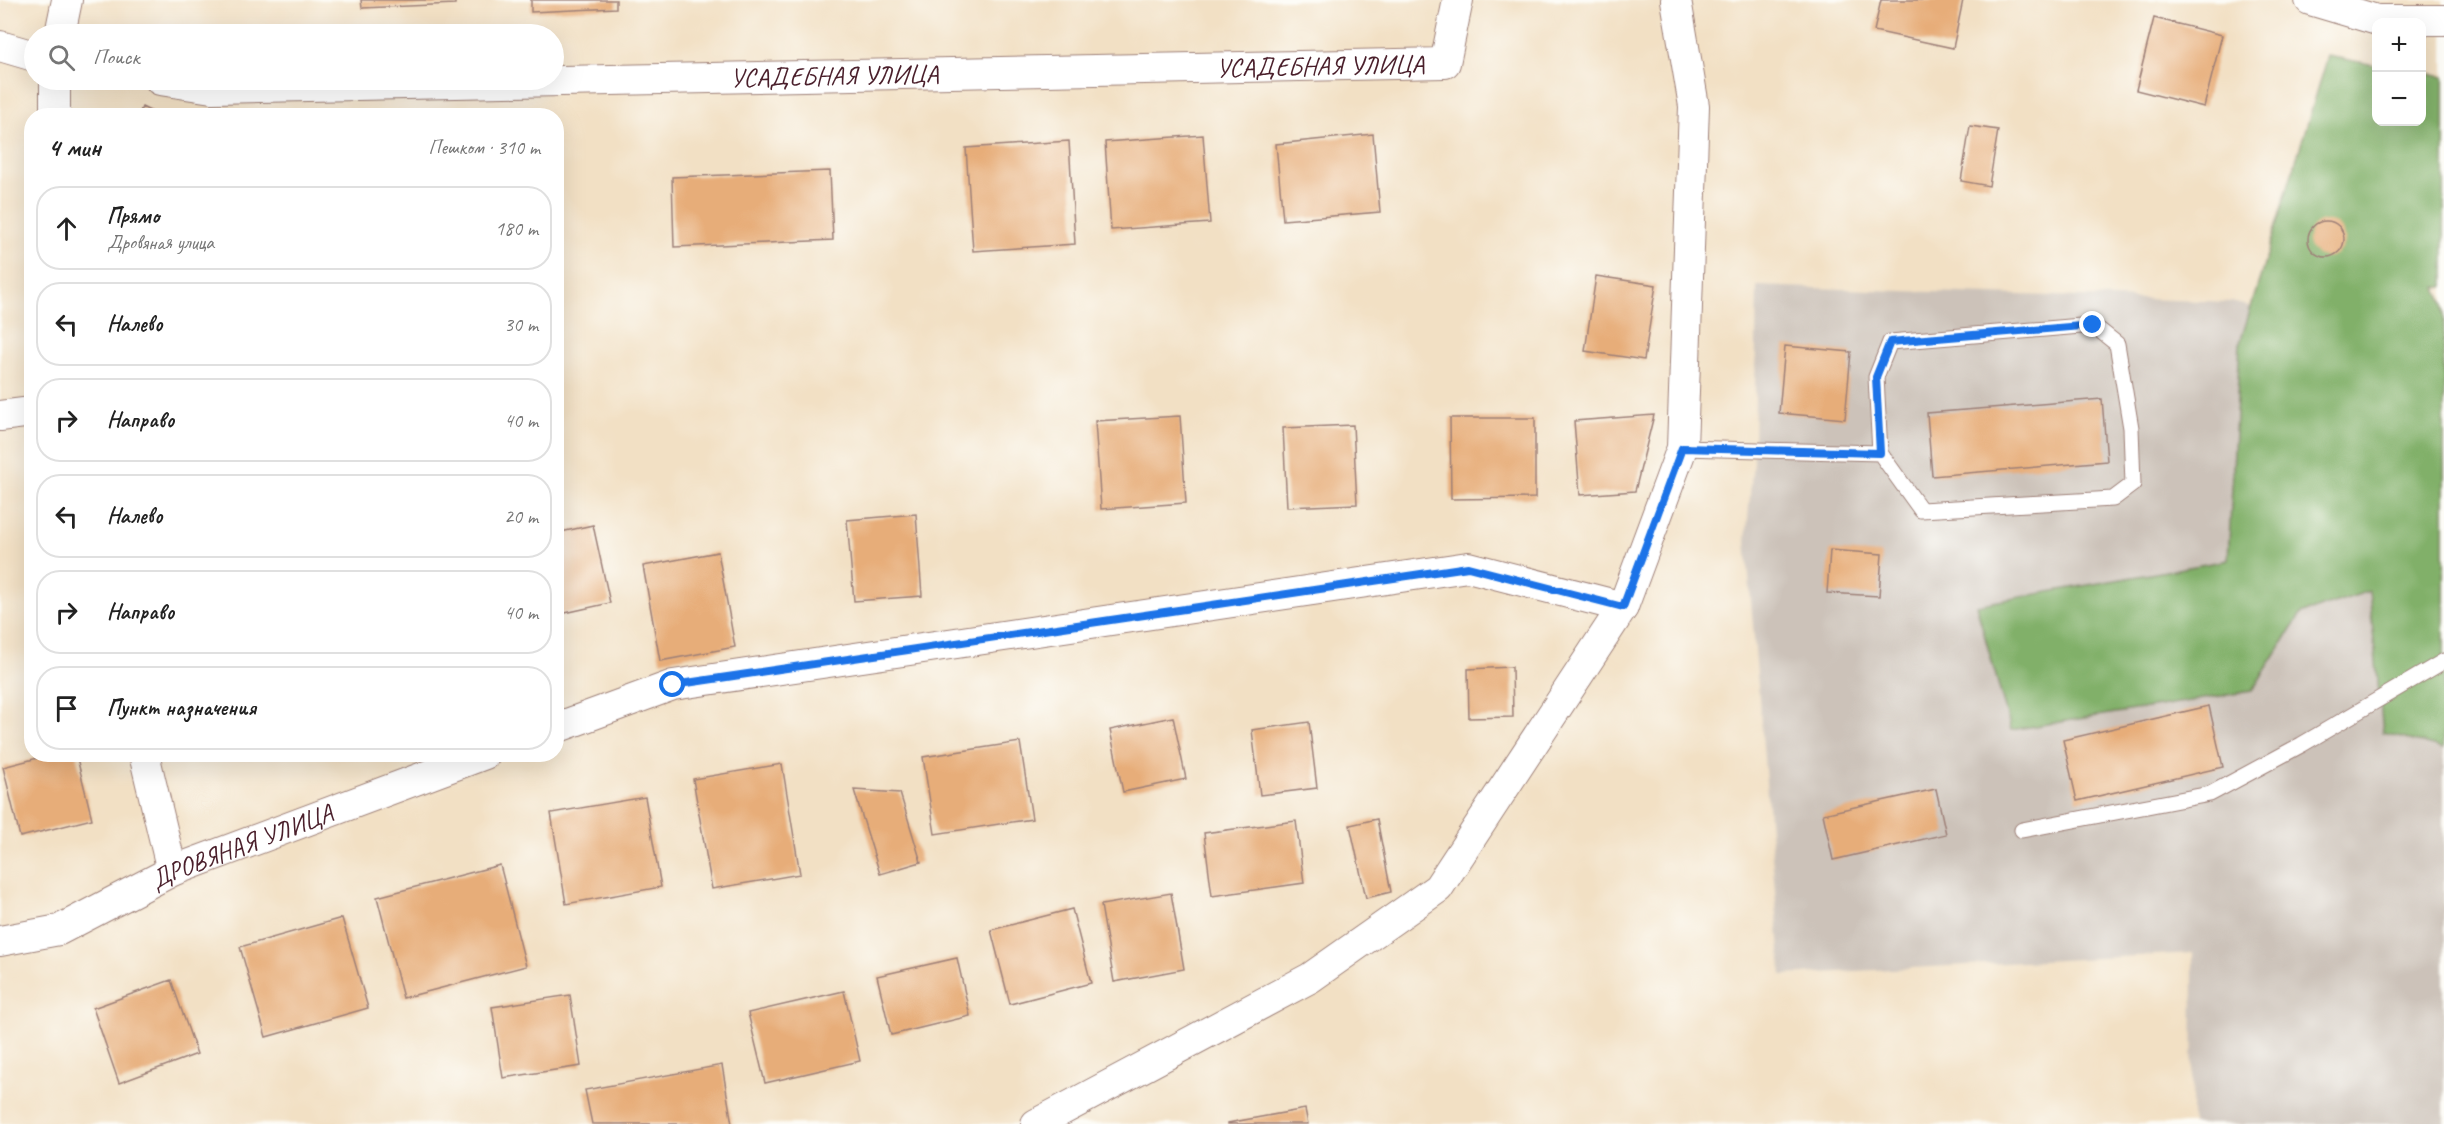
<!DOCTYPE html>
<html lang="ru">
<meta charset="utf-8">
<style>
:root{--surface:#fff;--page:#f6f6f6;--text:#222;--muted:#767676;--line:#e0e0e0}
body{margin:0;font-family:Caveat,sans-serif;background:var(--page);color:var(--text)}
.controls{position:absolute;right:18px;top:18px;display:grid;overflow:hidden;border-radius:12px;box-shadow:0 6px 24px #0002}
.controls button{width:54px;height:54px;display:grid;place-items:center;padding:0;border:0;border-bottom:2px solid var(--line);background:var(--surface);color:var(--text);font:30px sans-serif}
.stop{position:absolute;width:18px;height:18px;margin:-14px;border:4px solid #1a73e8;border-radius:50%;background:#fff}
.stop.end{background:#1a73e8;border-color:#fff;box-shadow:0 2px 6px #0008}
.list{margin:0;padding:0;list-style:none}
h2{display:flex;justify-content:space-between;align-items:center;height:78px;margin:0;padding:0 24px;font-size:26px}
h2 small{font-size:20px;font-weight:400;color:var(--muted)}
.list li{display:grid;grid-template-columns:39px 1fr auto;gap:18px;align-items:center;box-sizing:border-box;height:84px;margin:0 12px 12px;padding:0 12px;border:2px solid var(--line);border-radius:24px}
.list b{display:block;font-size:22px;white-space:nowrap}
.list p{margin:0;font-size:20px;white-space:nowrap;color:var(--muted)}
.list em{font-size:20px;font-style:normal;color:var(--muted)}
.icon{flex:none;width:33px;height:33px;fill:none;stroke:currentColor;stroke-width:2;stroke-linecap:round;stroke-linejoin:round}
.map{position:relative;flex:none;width:2444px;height:1124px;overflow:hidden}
.search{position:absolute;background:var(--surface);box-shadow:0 6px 24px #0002;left:24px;top:24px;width:540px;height:66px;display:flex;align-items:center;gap:15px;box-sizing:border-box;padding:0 21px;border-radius:33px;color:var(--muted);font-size:22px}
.panel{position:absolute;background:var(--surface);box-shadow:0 6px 24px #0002;left:24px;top:108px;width:540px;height:654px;border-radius:24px}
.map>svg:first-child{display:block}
.industrial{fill:#ccc2b9}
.forest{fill:#81b069;stroke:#66684a;stroke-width:1.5}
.building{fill:#e7ad79}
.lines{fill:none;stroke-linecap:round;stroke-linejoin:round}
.lane-casing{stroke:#9e8078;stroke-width:17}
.street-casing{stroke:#9e8078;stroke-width:32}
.lane{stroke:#fff;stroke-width:15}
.street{stroke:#fff;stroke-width:30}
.route{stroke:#1a73e8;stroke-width:8}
.labels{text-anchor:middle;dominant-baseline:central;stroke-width:4.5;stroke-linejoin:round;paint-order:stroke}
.street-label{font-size:26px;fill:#4a1f2b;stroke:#fdfcf7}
</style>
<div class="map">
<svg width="2444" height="1124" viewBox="0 0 2444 1124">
<rect width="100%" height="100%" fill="#fdfcf7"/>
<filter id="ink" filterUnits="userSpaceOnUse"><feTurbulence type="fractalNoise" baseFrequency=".0167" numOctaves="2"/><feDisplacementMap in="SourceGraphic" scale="12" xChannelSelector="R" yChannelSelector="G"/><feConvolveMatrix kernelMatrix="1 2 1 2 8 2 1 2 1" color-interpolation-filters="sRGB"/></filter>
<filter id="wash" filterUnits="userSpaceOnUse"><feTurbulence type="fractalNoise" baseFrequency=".008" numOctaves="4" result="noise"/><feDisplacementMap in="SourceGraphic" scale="24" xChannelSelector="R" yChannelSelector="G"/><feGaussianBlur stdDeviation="1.35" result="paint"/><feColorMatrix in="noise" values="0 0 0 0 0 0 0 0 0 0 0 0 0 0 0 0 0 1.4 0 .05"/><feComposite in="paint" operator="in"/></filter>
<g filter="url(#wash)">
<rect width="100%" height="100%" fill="#f2e0c4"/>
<path class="industrial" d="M1757,286l474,16 213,49v773h-252l1,-171 -411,22 -36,-434 8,-91z"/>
<path class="forest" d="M2328,56l48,9v57h46v-49l22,4v209l-7,1 7,18v444l-61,-16 -14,-142 -68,23 -49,77 -241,39 -35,-125 252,-45 12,-217z"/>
<g id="blocks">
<path class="building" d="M361,0h94v4l-93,4z
M531,0h85v8l-85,4z
M1881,0h82l-10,48 -79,-17z
M2154,18l68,17 -18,72 -68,-17z
M142,107l18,9h-22z
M1970,126l28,4 -9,56 -28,-5z
M1373,134l7,78 -97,8 -7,-76z
M1203,135l7,88 -99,7 -6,-88z
M1069,141l6,103 -102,7 -7,-103z
M830,171l3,69 -159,7 -2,-70z
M2308 239a18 18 0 1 1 36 0a18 18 0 1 1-36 0Z
M1596,276l60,9 -12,75 -59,-9z
M1785,346l66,6 -6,67 -66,-6z
M2102,399l5,62 -175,15 -5,-63z
M1654,415l-19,76 -55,4 -6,-74z
M1180,416l6,87 -85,6 -6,-88z
M1450,418h85v80l-84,1z
M1353,425l4,79 -70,3 -4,-79z
M916,514l6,82 -68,5 -7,-81z
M593,525l17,78 -54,12v-82z
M1830,550l52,4 -3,42 -52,-3z
M718,552l17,95 -75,14 -17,-95z
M1512,667l1,50 -44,1 -1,-49z
M2209,706l14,61 -146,34 -14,-61z
M1173,717l13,62 -63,13 -13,-62z
M1309,722l8,66 -57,7 -8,-65z
M1020,742l12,77 -97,15 -12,-77z
M53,754h23l16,65 -72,18 -17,-70z
M782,764l18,110 -88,15 -19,-110z
M1936,789l10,45 -113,26 -10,-46z
M854,790l46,3 21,69 -41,12z
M645,797l16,90 -95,17 -15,-91z
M1377,819l14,73 -25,6 -16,-73z
M1296,821l8,62 -92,13 -8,-63z
M500,865l26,101 -123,32 -26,-101z
M1171,893l13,76 -70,13 -13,-77z
M1072,909l19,74 -81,21 -19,-74z
M342,918l26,90 -102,29 -26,-90z
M957,958l13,58 -79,19 -14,-59z
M171,980l26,74 -78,29 -26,-75z
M844,991l16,70 -95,22 -17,-70z
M570,995l11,71 -78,12 -11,-71z
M722,1065l10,59h-140l-7,-34z
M1305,1109l3,15h-80v-1z"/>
</g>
</g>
<g filter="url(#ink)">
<use href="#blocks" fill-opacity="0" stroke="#9e8078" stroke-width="1.5"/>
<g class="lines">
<g class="lane-casing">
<path id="lane" d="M1682,448l198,5 41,57 192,-11 20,-15 -2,-56 -14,-84 -24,-19 -203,17 -14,35 4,76
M2022,830l188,-36 91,-49 143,-84"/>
</g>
<g class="street-casing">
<g id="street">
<path d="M2310,0l67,20h67"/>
<path d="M60,34l7,-34"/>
<path d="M0,46l34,10"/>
<path d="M55,80v36"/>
<path id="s1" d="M160,80l52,8 1233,-25 13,-63"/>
<path d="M0,416l32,-4"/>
<path d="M556,728l117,-43 795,-118 155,40"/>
<path d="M144,754l28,117"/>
<path id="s2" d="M0,941l59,-11 113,-59 313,-117"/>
<path d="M1036,1124l274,-146 128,-90 185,-281 59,-159 12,-342 -18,-106"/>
</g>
</g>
<use href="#lane" class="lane"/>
<use href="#street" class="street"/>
</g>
</g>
<g class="lines" filter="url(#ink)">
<path class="route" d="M673,685l795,-118 155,40 59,-159 198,5 -4,-76 14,-35 203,-17"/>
</g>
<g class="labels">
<g class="street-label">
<text stroke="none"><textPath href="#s1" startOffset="1161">УСАДЕБНАЯ УЛИЦА</textPath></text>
<text stroke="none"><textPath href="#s1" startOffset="675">УСАДЕБНАЯ УЛИЦА</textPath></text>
<text stroke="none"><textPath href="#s2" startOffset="261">ДРОВЯНАЯ УЛИЦА</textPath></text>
</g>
</g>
</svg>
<div class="controls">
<button>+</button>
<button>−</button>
</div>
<div class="stop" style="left:673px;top:685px"></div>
<div class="stop end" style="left:2093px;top:325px"></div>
<div class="search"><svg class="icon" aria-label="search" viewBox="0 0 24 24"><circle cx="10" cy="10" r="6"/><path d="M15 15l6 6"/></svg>Поиск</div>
<section class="panel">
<h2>4 мин<small>Пешком · 310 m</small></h2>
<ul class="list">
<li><svg class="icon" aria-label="ahead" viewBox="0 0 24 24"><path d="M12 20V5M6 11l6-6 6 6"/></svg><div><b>Прямо</b><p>Дровяная улица</p></div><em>180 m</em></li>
<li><svg class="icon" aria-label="left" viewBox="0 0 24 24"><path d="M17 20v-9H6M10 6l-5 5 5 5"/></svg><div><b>Налево</b></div><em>30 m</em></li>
<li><svg class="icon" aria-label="right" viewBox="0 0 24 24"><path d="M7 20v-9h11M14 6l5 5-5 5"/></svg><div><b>Направо</b></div><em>40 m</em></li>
<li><svg class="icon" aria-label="left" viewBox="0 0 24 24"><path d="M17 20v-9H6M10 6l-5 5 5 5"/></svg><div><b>Налево</b></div><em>20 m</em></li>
<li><svg class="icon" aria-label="right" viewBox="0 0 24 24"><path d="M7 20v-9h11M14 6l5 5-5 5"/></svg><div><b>Направо</b></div><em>40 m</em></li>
<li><svg class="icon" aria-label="arrive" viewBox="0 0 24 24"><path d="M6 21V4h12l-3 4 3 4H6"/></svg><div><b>Пункт назначения</b></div></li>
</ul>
</section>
</div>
